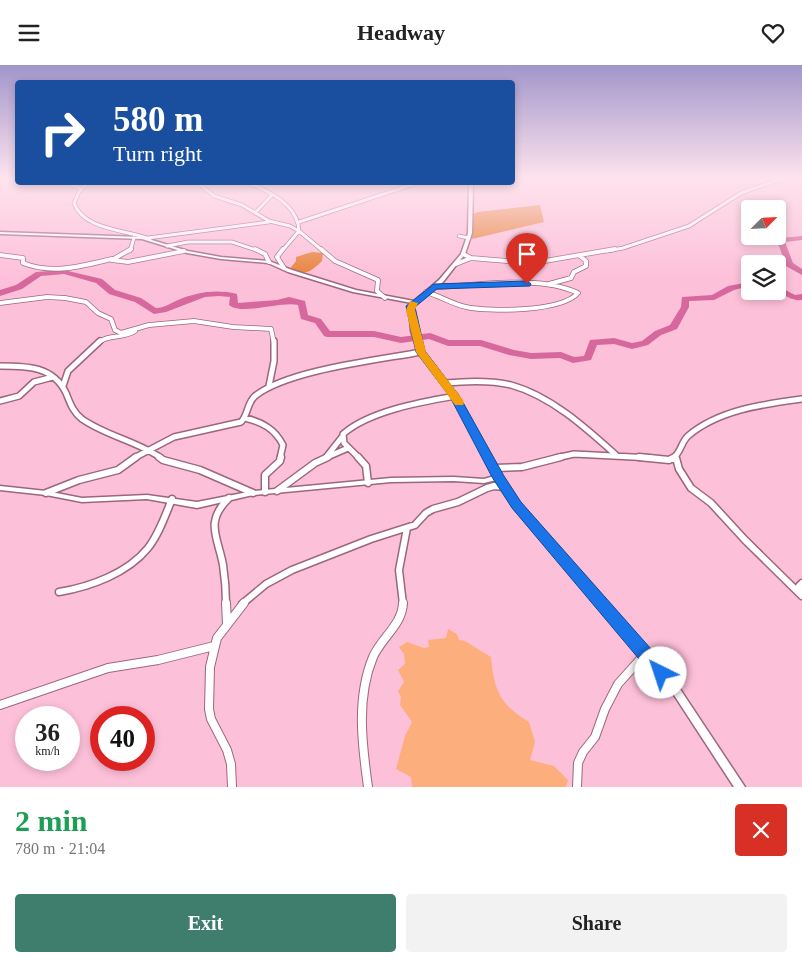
<!DOCTYPE html>
<meta charset="utf-8">
<style>
body{margin:0;font-family:"Times New Roman",serif;background:#f2f2f2;color:#222;height:100vh;display:flex;flex-direction:column;font-size:19px;white-space:nowrap}
*{box-sizing:border-box;margin:0}
p{font-size:16px;color:#767676}
.icon{flex:none;width:28px;height:28px;fill:none;stroke:currentColor;stroke-width:2;stroke-linecap:round;stroke-linejoin:round}
.map{position:relative;height:722px;overflow:hidden}
.drawer{display:flex;flex-direction:column;background:#fff;flex:1}
.drawer>*{flex:none}
.hud{position:absolute;left:15px;top:15px;width:500px;height:105px;border-radius:5px;box-shadow:0 2px 8px #0003;background:#1a4fa0;color:#fff;overflow:hidden}
.needle{width:32px;rotate:66deg}
.fabs{position:absolute;left:741px;top:135px;display:grid;gap:10px}
.fabs a{display:grid;place-items:center;width:45px;height:45px;border-radius:5px;background:#fff;box-shadow:0 2px 8px #0003;font-size:25px}
.speed{position:absolute;left:15px;top:641px;display:flex;gap:10px;font-size:25px;font-weight:700;text-align:center}
.speed>*{display:grid;place-content:center;width:65px;height:65px;border-radius:50%;background:#fff;box-shadow:0 2px 8px #0003;line-height:1}
.speed small{font-size:12px;font-weight:400}
.speed .limit{border:8px solid #d22;background:#fff;color:#111}
.pin{position:absolute;display:grid;place-items:center;width:42px;height:42px;color:#fff;margin:-51px -21px;border-radius:50% 50% 50% 0;rotate:-45deg;box-shadow:0 0 5px #0007}
.pin .icon{rotate:45deg}
.me{position:absolute;width:55px;margin:-28px;rotate:319deg;stroke-linejoin:round;filter:drop-shadow(0 0 4px #0008)}
.turn{display:flex;align-items:center;gap:18px;height:105px;padding:0 15px;font-size:22px}
.turn .icon{width:65px;height:65px;stroke-width:2.5}
.turn b{display:block;font-size:35px;line-height:42px}
.round{display:grid;place-items:center;flex:none;width:52px;height:52px;border-radius:5px;background:#f2f2f2}
.headline{display:flex;align-items:center;justify-content:space-between;height:85px;padding:0 15px}
h1{font-size:30px;font-weight:700;line-height:38px;color:#1e9e55}
.button{display:flex;gap:10px;margin-top:auto;padding:10px 15px}
.button a{flex:1;height:58px;border-radius:5px;background:#3f7e6c;color:#fff;font-size:20px;font-weight:700;line-height:58px;text-align:center}
.button a+a{background:#f2f2f2;color:#222}
header{display:flex;justify-content:space-between;align-items:center;height:65px;padding:0 15px;background:#fff;font-size:22px;font-weight:700}
.map>svg:first-child{display:block}
.green{fill:#fcae7d}
.forest{fill:#e7823a}
.lines{fill:none;stroke-linecap:round;stroke-linejoin:round}
.river{fill:#d7689d;fill-rule:evenodd}
.minor-far4-casing{stroke:#9c667d;stroke-width:4.5}
.minor-far3-casing{stroke:#9c667d;stroke-width:5.5}
.minor-far2-casing{stroke:#9c667d;stroke-width:8}
.minor-far1-casing{stroke:#9c667d;stroke-width:9}
.minor-casing{stroke:#9c667d;stroke-width:10}
.tertiary-casing{stroke:#9c667d;stroke-width:3}
.minor-far4{stroke:#fff;stroke-width:3}
.minor-far3{stroke:#fff;stroke-width:4}
.minor-far2{stroke:#fff;stroke-width:5}
.minor-far1{stroke:#fff;stroke-width:6}
.minor{stroke:#fff;stroke-width:8}
.tertiary{fill:#fff;fill-rule:evenodd}
.route{fill:#1a73e8;stroke:#114b97}
.slow{fill:#f59e0b}
</style>
<header><svg class="icon" aria-label="menu" viewBox="0 0 24 24"><path d="M4 6h16M4 12h16M4 18h16"/></svg>Headway<svg class="icon" aria-label="heart" viewBox="0 0 24 24"><path d="M12 20l-8-8c-3-5 5-10 8-4 3-6 11-1 8 4z"/></svg></header>
<div class="map">
<svg width="802" height="722" viewBox="0 0 802 722">
<rect width="100%" height="100%" fill="#fdc0d9"/>
<!-- green -->
<path class="green" d="M448 564 457 569 459 575 465 576 491 592C494 625 500 640 529 657L535 677 530 695 554 701 568 715 566 722H412L411 712 396 704 405 671 412 657 400 640 401 632 398 626 404 617 398 605 405 599 404 589 399 582 407 577 424 583 429 582 428 575 446 573Z"/>
<!-- forest -->
<path class="forest" d="M540 140 544 157 472 174 473 149 478 147Z
M312 187 323 188 322 196C308 209 308 209 289 205L296 196V192Z"/>
<g class="lines">
<!-- river -->
<path class="river" d="M0 112H5L0 115Z
M802 171V175L785 177 793 198 802 204V210L786 201 777 175 781 173Z
M64 205 102 214 115 225 141 233 156 243C164 243 171 238 178 235 198 227 216 224 237 229L238 238 277 235 289 232 305 236 308 250 321 254 330 266H374L401 272 430 268 449 275H481L514 285 531 288 561 287 574 292 584 291 590 275 614 273 632 278 642 276 655 266 670 260 681 242 682 232 712 230 728 221 750 217V221L734 225 714 235 689 236V242L677 264 661 270 648 280 632 284 614 279 597 280 591 295 573 298 560 293 531 294 509 290 480 281H448L429 274 401 278 374 272H327L324 271 315 258 301 254 298 240C280 236 242 251 229 240L230 232 219 231 205 232 166 247 154 249 135 237 109 229 96 218 64 209 41 211 22 224 0 231V225L16 220 36 207Z
M778 221 795 230 802 229V235C792 236 786 231 778 226Z"/>
<!-- minor-far4 casing -->
<g class="minor-far4-casing">
<path id="minor-far4" d="M88 118 79 127 74 138C83 165 127 165 150 174
M198 118 214 131 242 140 269 156 290 161 299 166 282 186
M248 118C270 126 298 140 299 166L323 186
M72 120 82 124
M255 148 272 130
M299 157 417 118
M459 171 469 173
M148 173 269 157
M167 181 188 177H232L259 186
M130 186 134 173
M607 186 623 183 689 161 741 128 787 112"/>
</g>
<!-- minor-far3 casing -->
<g class="minor-far3-casing">
<path id="minor-far3" d="M131 184 112 195 128 197 184 186
M255 184 265 189 269 197
M283 184 277 192 284 203
M321 184 335 196 378 215 377 226 385 233
M463 189 471 193 533 198 615 184
M0 190 23 193V198C53 210 82 201 112 194
M456 199 471 193
M549 219 571 213 574 207 586 201V196L580 191
M426 227C440 231 452 239 466 242 490 247 561 247 578 228 538 209 477 221 434 222
M0 238 47 232 65 233 86 237 98 248 111 254 115 265 121 268 149 260 194 256 233 262 271 264 274 278
M98 278C107 269 123 274 135 266"/>
</g>
<!-- minor-far2 casing -->
<g class="minor-far2-casing">
<path id="minor-far2" d="M0 301C27 301 53 301 66 328 70 338 73 347 82 354 106 371 137 376 161 393
M446 318C467 316 490 315 511 320 551 331 586 363 616 390
M63 321 68 306 100 276
M269 321 274 296V276
M0 336 19 331 34 317 53 312
M245 353C262 357 275 364 283 380L280 393
M327 391 342 372
M134 393 174 372 241 357C248 350 247 338 255 331 288 305 378 295 421 287
M325 393 348 383
M359 393 344 378 343 369C369 346 421 337 455 331
M556 393 574 389 652 393
M673 393C681 388 681 377 688 371 718 345 764 339 802 334"/>
</g>
<!-- minor-far1 casing -->
<g class="minor-far1-casing">
<path id="minor-far1" d="M159 392 163 395 200 405 253 428
M358 392 366 401 368 418
M639 392 669 395 675 392
M676 393 679 404 691 423 711 438 745 475 802 531
M494 403 522 402 561 392
M277 426 315 398 328 392
M265 427V410L280 396 281 392
M46 428 79 415 118 405 136 392
M802 518 799 521 802 530
M59 527C90 522 128 508 148 483 159 469 165 451 172 434
M226 539C226 526 225 513 223 500 218 472 204 457 229 433
M242 539 266 519 292 505 371 474 415 460 426 448 433 444 458 437 487 423 494 421 504 422
M403 539 399 505 407 463"/>
</g>
<!-- minor casing -->
<g class="minor-casing">
<path id="minor" d="M226 538 227 559
M0 640 108 603 158 595 214 581
M232 722 231 699 227 685 211 654 209 644 210 602 217 573 244 538
M368 722C362 679 356 633 373 592 382 572 402 560 403 538
M577 722 578 698 583 687 595 672 605 644 618 619 645 589"/>
</g>
<!-- tertiary casing -->
<g class="tertiary-casing">
<path id="tertiary" d="M469 118H473L472 168 465 189 443 217 413 241 417 266 424 287 458 331 501 411 519 438 680 624 745 722H734L674 630 513 442 496 415 484 418 454 416 391 417 253 430 197 443 147 434 82 437 46 430 0 425V421L46 426 82 433 147 430 197 437 253 426 391 413 454 412 484 414 494 411 452 331 418 287 411 266 409 241 412 238 353 227 288 207 268 198 221 194 187 188 142 174 0 169V167L142 172 188 186 221 192 269 196 292 205 356 225 414 236 439 215 461 189 468 168Z"/>
</g>
<!-- minor-far4 -->
<use href="#minor-far4" class="minor-far4"/>
<!-- minor-far3 -->
<use href="#minor-far3" class="minor-far3"/>
<!-- minor-far2 -->
<use href="#minor-far2" class="minor-far2"/>
<!-- minor-far1 -->
<use href="#minor-far1" class="minor-far1"/>
<!-- minor -->
<use href="#minor" class="minor"/>
<!-- tertiary -->
<use href="#tertiary" class="tertiary"/>
</g>
<!-- sky -->
<linearGradient id="sky" x2="0" y2="1"><stop stop-color="#a196ca"/><stop offset="0.53" stop-color="#fee3ee"/><stop offset="1" stop-color="#fee3ee" stop-opacity="0"/></linearGradient>
<rect width="802" height="213" fill="url(#sky)"/>
<!-- route -->
<path class="route" d="M527 216 531 219 530 221 437 224 415 242 425 286 460 332 504 411 521 437 667 602 670 608 667 613 661 615 655 613 512 443 492 412 450 332 416 287 406 241 434 219Z"/>
<!-- slow -->
<path class="slow" d="M410 236 418 238 415 245 426 287 463 335 464 338 463 340H455L416 287 406 245Z"/>
</svg>
<div class="fabs">
<a><svg class="needle" viewBox="-14 -14 28 28"><path d="M0-13l5 13h-10z" fill="#e53935"/><path d="M0 13l5-13h-10z" fill="#767676"/></svg></a>
<a><svg class="icon" aria-label="layers" viewBox="0 0 24 24"><path d="M12 4l9 5-9 5-9-5zM3 14l9 5 9-5"/></svg></a>
</div>
<div class="speed"><div>36<small>km/h</small></div><div class="limit">40</div></div>
<div class="pin" style="left:527px;top:219px;background:#d93025"><svg class="icon" aria-label="arrive" viewBox="0 0 24 24"><path d="M6 21V4h12l-3 4 3 4H6"/></svg></div>
<svg class="me" style="left:661px;top:608px" viewBox="-20 -20 40 40"><circle r="19" fill="#fff"/><path d="M0-13L10 11 0 6-10 11z" fill="#1a73e8"/></svg>
<div class="hud">
<div class="turn"><svg class="icon" aria-label="right" viewBox="0 0 24 24"><path d="M7 20v-9h11M14 6l5 5-5 5"/></svg><div><b>580 m</b>Turn right</div></div>
</div>
</div>
<section class="drawer">
<div class="headline"><div><h1>2 min</h1><p>780 m · 21:04</p></div><a class="round" style="background:#d93025;color:#fff"><svg class="icon" aria-label="close" viewBox="0 0 24 24"><path d="M6 6l12 12M18 6L6 18"/></svg></a></div>
<div class="button"><a>Exit</a><a>Share</a></div>
</section>
